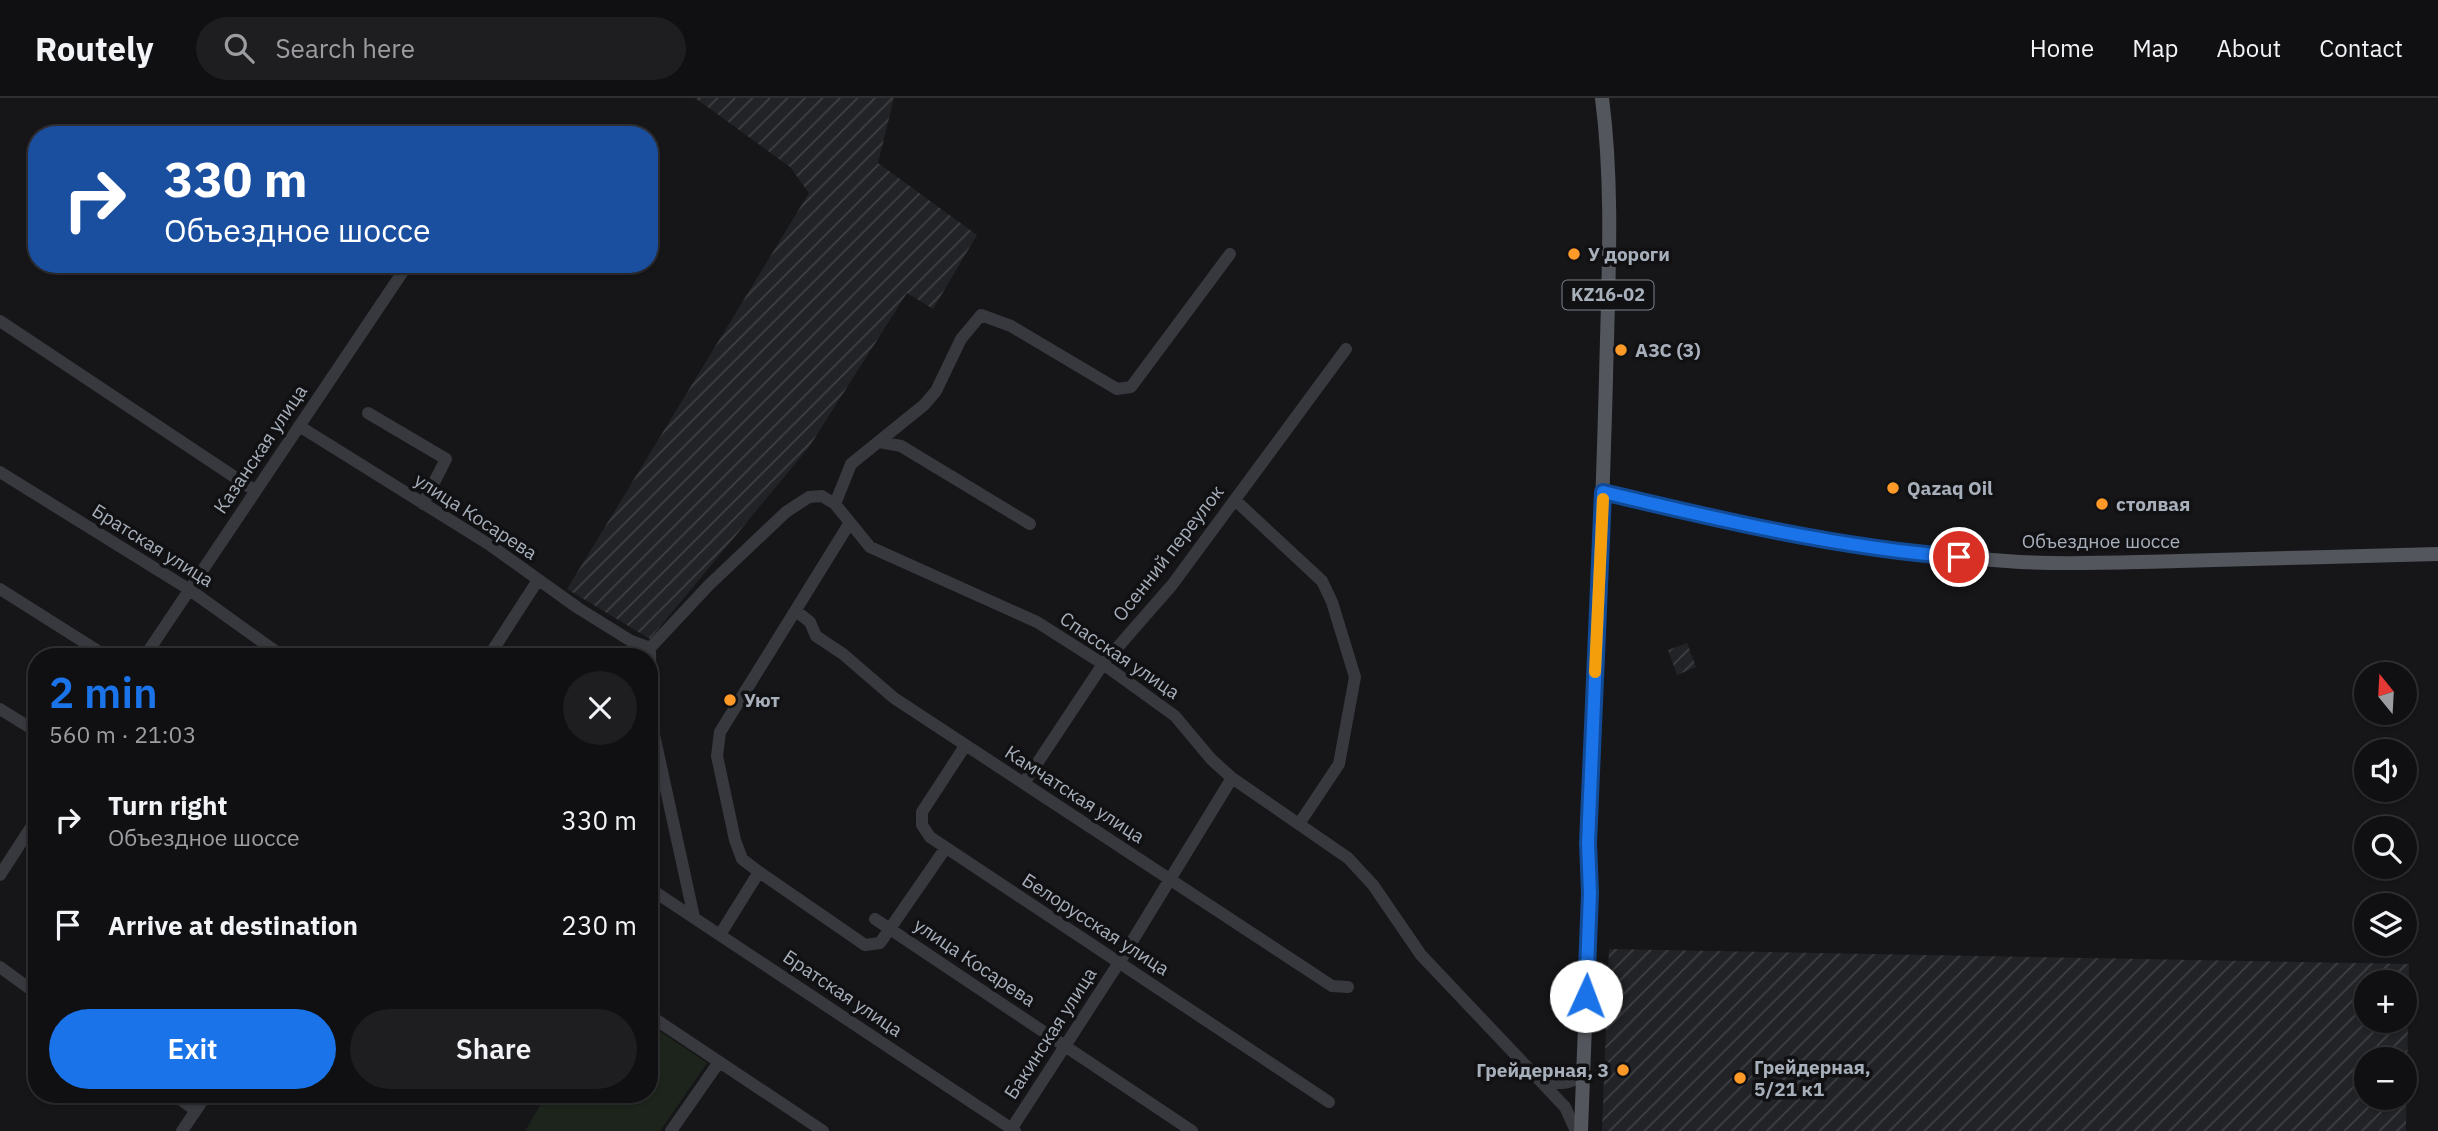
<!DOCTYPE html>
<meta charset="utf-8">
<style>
body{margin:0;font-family:"IBM Plex Sans",sans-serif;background:#1e1e21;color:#f1f3f6;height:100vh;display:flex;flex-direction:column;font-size:26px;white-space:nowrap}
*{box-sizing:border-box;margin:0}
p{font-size:23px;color:#9c9da0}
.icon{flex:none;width:38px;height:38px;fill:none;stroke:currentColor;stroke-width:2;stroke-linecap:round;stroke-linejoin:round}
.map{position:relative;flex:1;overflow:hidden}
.drawer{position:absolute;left:28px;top:550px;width:630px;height:455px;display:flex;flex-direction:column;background:#101013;border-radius:28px;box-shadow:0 2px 5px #0004,0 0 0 2px #303033}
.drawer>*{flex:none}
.banner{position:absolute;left:28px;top:28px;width:630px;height:147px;border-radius:28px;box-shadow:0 2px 5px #0004,0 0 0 2px #303033;background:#1a4fa0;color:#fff;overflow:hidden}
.needle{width:46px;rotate:342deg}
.buttons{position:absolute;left:2354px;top:564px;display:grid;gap:14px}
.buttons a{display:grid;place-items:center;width:63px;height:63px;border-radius:50%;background:#101013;box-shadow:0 2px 5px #0004,0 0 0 2px #303033;font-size:35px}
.pin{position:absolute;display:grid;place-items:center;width:60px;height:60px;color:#fff;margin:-30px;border:4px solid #fff;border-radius:50%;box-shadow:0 2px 7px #0007}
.me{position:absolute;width:77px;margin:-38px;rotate:2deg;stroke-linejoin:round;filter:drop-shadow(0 0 5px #0008)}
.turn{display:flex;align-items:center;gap:24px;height:147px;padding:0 21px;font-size:32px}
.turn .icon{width:91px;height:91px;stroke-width:2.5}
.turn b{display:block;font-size:49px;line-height:60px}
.round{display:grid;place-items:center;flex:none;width:74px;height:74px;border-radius:37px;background:#1e1e21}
.headline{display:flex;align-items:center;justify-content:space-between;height:119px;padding:0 21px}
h1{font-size:42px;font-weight:600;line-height:52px;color:#1a73e8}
.action{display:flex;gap:14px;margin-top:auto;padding:14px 21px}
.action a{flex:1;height:80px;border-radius:42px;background:#1a73e8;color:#fff;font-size:28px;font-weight:600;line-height:80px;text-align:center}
.action a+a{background:#1e1e21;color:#f1f3f6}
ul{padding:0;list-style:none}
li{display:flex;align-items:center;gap:21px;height:105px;padding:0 21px}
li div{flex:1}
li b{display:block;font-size:26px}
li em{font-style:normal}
header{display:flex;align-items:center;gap:42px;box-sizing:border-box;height:98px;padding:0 35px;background:#101013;border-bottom:2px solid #303033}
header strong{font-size:33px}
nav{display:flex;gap:38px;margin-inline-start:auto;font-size:24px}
.search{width:490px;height:63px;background:#1e1e21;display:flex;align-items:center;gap:18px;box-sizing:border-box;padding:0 24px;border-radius:38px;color:#9c9da0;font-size:26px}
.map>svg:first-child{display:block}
.industrial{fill:url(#industrial-furrows);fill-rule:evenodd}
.pitch{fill:#1c241c}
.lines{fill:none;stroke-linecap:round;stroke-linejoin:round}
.minor{stroke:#37393e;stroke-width:12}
.major{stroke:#53565d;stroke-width:14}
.route-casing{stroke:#114b97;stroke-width:18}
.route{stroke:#1a73e8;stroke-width:12}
.slow{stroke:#f59e0b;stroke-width:12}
.poi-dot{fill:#ff9a28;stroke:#111114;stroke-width:2.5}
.labels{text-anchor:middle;stroke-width:7;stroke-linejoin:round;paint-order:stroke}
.shield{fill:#111114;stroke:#7a8088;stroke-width:2}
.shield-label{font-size:18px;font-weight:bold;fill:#a7afba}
.poi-label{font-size:19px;font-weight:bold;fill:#a7afba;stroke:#111114;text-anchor:start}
.street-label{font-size:19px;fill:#a7afba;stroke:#111114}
</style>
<header>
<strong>Routely</strong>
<div class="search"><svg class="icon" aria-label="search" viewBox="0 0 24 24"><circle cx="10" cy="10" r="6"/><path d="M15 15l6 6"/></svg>Search here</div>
<nav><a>Home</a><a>Map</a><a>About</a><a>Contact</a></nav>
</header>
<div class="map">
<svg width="2438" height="1033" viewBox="0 0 2438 1033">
<defs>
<pattern id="industrial-furrows" width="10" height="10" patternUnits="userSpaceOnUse" patternTransform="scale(1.75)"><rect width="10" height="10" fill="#222326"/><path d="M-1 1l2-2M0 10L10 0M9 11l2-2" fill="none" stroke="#3f4043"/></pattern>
</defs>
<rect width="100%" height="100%" fill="#161619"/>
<!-- industrial -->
<path class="industrial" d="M695 0H894L878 65 977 137 933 211 907 195 809 349 650 541 567 491 809 95 790 69Z
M1687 545 1696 569 1677 577 1668 552Z
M1609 851 2409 866 2406 1033H1602ZM2366 884H2404V922H2366ZM2366 961H2404V999H2366Z"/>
<!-- pitch -->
<path class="pitch" d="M649 926 707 965 660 1033H525L547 996H649Z"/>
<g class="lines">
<!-- minor -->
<path class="minor" d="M0 223 254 392
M368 315 446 361 423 406
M299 328 490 447 578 510 631 543 650 550 709 487 786 414 809 399 822 398 835 406 870 449 1037 524 1103 566 1175 618 1211 661 1232 680 1348 760 1373 787 1421 857 1565 1009 1576 1033
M879 344 901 348 1030 426
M0 374 190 492 282 558
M1235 402 1322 483 1332 504 1355 579 1339 666 1299 726
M835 406 851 366 924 307 936 293 961 241 981 217 1011 228 1117 291 1131 289 1230 156
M0 491 106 558
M796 513 810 524 816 538 843 556 894 600 1332 888 1348 889
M650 550 651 623 694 819
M145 558 408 166
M489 558 538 482
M0 611 37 634
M965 648 922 714V727L930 739 1329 1004
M1024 685 1103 566 1172 487 1346 251
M759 774 865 847 880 845 945 751
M0 777 37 720
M649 790 1015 1033
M875 821 1192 1033
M721 835 759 774 742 761 735 742 717 658 720 634 849 426
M0 869 37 896
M649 917 823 1033
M1540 980C1556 987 1570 988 1583 975
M173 996 195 1012
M182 1033 207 996
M671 1033 719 964
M1010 1033 1120 863 1232 680"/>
<!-- major -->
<path class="major" d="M1603 394C1741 428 1879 455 2020 464 2072 467 2126 464 2179 463 2265 461 2352 458 2438 456
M1581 1033 1590 795 1589 745C1595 590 1602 435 1606 280 1608 186 1614 93 1602 0"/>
</g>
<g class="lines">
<!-- route casing -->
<g class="route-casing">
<path id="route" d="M1586 898 1590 795 1588 745 1603 394C1720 422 1839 450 1959 459"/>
</g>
<!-- route -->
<use href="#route" class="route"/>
<!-- slow -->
<path class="slow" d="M1595 574 1603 401"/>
</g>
<!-- markers -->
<g class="poi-dot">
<circle cx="1574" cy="156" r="7"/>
<circle cx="1621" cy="252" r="7"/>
<circle cx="1893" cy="390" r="7"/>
<circle cx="2102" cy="406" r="7"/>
<circle cx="730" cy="602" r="7"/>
<circle cx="1623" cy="972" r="7"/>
<circle cx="1740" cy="980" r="7"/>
</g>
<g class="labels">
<!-- shield labels -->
<rect class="shield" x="1562.5" y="182.5" width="91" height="29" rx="5"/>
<g class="shield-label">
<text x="1608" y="203">KZ16-02</text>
</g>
<!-- poi labels -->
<g class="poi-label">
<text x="1588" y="163">У дороги</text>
<text x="1635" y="259">АЗС (3)</text>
<text x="1907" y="397">Qazaq Oil</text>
<text x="2116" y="413">столвая</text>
<text x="744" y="609">Уют</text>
<text x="1754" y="976">Грейдерная,<tspan x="1754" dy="22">5/21 к1</tspan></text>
<text x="1609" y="979" text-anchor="end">Грейдерная, 3</text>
</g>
<!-- street labels -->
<g class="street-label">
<text transform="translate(260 351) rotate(-56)" y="7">Казанская улица</text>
<text transform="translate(476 418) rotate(33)" y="7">улица Косарева</text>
<text x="2101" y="450">Объездное шоссе</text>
<text transform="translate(153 447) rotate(32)" y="7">Братская улица</text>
<text transform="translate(1168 455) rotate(-52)" y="7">Осенний переулок</text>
<text transform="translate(1120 557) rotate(34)" y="7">Спасская улица</text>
<text transform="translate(1075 696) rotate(33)" y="7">Камчатская улица</text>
<text transform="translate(1096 826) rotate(33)" y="7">Белорусская улица</text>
<text transform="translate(975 864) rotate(34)" y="7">улица Косарева</text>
<text transform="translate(843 895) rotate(34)" y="7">Братская улица</text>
<text transform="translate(1050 935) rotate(-57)" y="7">Бакинская улица</text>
</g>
</g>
</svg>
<div class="buttons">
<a><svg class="needle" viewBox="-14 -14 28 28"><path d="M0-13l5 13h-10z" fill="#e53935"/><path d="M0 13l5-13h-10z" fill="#9c9da0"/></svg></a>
<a><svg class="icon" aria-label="sound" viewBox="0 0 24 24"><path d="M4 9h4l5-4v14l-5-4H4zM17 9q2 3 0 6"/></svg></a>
<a><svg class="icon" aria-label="search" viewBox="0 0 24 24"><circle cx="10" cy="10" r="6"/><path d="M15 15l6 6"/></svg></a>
<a><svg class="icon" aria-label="layers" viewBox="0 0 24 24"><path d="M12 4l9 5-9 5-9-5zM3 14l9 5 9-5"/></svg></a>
<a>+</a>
<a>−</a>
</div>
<div class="pin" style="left:1959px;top:459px;background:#d93025"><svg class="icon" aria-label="arrive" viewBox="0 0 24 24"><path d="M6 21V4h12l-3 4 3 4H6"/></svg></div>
<svg class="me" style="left:1586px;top:898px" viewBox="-20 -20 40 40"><circle r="19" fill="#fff"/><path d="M0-13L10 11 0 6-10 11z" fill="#1a73e8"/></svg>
<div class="banner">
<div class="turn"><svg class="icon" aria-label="right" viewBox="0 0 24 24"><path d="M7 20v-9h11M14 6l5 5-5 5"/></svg><div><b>330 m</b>Объездное шоссе</div></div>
</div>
<section class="drawer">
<div class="headline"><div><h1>2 min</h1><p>560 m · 21:03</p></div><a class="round"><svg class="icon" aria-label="close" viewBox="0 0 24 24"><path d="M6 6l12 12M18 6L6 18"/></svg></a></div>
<ul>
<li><svg class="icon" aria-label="right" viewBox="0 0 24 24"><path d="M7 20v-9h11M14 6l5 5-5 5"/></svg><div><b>Turn right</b><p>Объездное шоссе</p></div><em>330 m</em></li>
<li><svg class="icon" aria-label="arrive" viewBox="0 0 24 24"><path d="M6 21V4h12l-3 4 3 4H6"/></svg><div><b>Arrive at destination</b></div><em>230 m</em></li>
</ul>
<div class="action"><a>Exit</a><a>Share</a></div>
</section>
</div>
